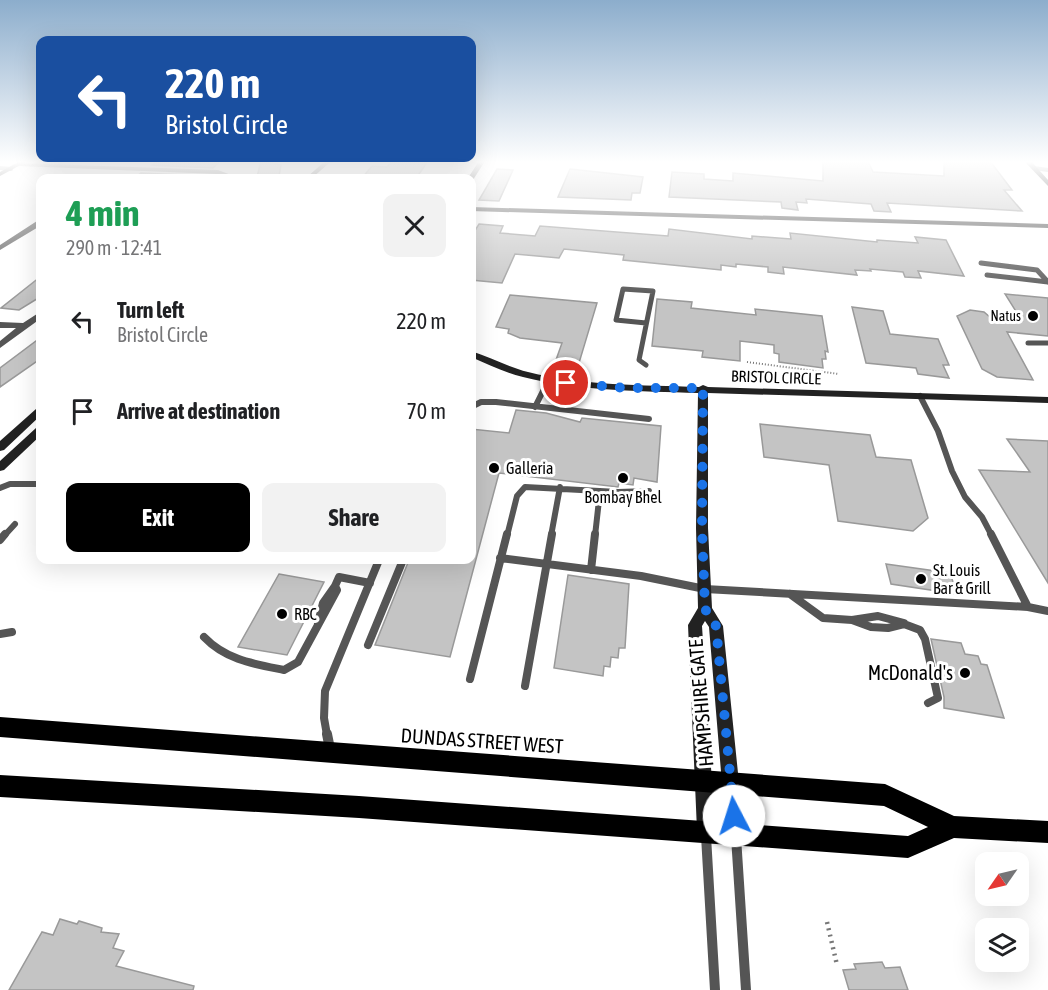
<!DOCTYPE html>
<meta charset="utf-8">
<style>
body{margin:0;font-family:"Asap Condensed",sans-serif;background:#f2f2f2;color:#202124;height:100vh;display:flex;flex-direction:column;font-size:22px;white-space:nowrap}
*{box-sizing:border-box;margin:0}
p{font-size:20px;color:#757577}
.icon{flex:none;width:33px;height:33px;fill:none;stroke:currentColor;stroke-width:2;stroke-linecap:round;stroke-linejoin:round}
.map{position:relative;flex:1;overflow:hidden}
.drawer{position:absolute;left:36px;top:174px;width:440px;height:390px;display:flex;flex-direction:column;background:#fff;border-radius:12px;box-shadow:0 6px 24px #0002}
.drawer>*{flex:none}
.guide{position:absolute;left:36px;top:36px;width:440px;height:126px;border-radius:12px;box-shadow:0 6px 24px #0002;background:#1a4fa0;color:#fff;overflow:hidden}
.needle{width:39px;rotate:236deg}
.fabs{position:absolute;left:975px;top:852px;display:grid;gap:12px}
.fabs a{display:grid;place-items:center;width:54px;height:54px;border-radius:12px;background:#fff;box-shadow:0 6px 24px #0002;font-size:30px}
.pin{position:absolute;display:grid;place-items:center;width:51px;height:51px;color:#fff;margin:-26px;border:3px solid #fff;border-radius:50%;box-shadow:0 2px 6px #0007}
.me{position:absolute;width:66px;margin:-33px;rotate:355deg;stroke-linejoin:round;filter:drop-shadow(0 0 4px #0008)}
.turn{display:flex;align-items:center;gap:21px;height:126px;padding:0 30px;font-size:27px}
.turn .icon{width:78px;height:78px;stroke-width:2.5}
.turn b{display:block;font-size:42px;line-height:51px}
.round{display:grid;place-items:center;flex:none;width:63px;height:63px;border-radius:12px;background:#f2f2f2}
.summary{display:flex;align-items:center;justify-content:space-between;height:102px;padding:0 30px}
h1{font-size:36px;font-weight:700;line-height:45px;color:#1e9e55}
.cta{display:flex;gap:12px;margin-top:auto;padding:12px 30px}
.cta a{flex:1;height:69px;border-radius:12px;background:#000;color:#fff;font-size:24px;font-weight:700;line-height:69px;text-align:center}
.cta a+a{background:#f2f2f2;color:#202124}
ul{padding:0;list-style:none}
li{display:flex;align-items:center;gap:18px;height:90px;padding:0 30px}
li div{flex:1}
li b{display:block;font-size:22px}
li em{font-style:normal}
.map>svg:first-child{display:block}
.building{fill:#c4c4c4;stroke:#999;stroke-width:1.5}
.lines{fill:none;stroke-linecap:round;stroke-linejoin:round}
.path-far1{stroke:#777;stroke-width:2;stroke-dasharray:1 2;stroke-linecap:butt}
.path{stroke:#777;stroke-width:4.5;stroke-dasharray:2 4.5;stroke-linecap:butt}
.lane-far4{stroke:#555;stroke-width:4}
.lane-far3{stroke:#555;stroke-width:5}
.lane-far2{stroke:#555;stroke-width:6}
.lane-far1{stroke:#555;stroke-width:8}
.lane{stroke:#555;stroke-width:10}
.street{fill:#555;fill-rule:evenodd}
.secondary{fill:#222;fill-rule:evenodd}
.primary{fill:#000;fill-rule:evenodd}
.route{stroke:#1a73e8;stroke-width:10;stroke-dasharray:0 18}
.poi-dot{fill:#000;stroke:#fff;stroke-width:2}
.labels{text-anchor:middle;stroke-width:6;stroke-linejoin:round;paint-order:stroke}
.far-poi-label{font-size:14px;fill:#000;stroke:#fff;text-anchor:end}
.street-label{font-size:16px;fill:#000;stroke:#fff}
.poi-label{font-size:16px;fill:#000;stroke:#fff;text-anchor:start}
.near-poi-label{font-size:20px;fill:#000;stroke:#fff;text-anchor:end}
.near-street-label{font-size:20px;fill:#000;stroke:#fff}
</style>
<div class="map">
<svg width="1048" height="990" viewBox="0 0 1048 990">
<rect width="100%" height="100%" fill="#fff"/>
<!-- building -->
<path class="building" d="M157 161H220L213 168 152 165Z
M261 161 281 165 279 176 257 177Z
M392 161H428L417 177 386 175 383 178H362L372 166 387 167Z
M823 161H868L873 172 944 176V161H990L1012 190H1004L1022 211 887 203 891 212 874 211 871 204 806 199 807 203 796 202 798 210 782 208 781 202 669 197 672 172 704 174V179L733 181V173L823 181Z
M497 169 513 170 499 201 479 200Z
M570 169 643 177 640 193H632L631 200 558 197Z
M141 173 202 176 199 178H134Z
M479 224 503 226 500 233 535 236 540 226 668 236 669 229 752 239V236L791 239 790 233 877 242V240L918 243 915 237 946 240 964 276 918 271 921 278 905 277 903 272 870 269 871 271 855 270 857 275 783 267 784 274 768 272V267L736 264V267L721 265V270L623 260 624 255 564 249 559 258 515 254 502 283 471 280V237Z
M40 277V297L19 310 1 308Z
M1005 294 1048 298V336L1007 332 1033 380 997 377 982 369 957 316 970 310 984 312 991 318 1022 321Z
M510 295 597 303 579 363 556 360 562 343 520 338 508 333 509 329 496 327Z
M657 299 692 302 691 308 756 315 755 309 822 316 828 352 825 351 826 359H822L823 368 779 362V354L774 353V345L740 341V361L702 357 703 351 652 346Z
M852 307 883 311 890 334 938 339 949 365H943L949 378 918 374 916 368 866 363Z
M40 338V359L0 387V368Z
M516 410 546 413 580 422 582 418 661 426 657 482 634 478 633 485 619 483 618 487 499 473 450 657 375 645 409 560H471V429L509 433Z
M760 424 870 435 876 457 911 460 928 518 913 531 838 521 829 465 764 457Z
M1007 439 1048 441V583L979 470 1030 472Z
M886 564 950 573 957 594 891 584Z
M279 574 324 582 287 655 238 647Z
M568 575 629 584 625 648H619L618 658 611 657 610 667 604 666 603 676 554 668Z
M931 639 961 643 965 654 978 656 981 664 987 665 1004 718 944 708V697Z
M60 919 77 924 79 921 102 928 101 932 119 934 113 948 124 951 116 966 194 986 193 990H9L42 932 53 935Z
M882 962 885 968 900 967 908 990H849L843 970 856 969 854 964Z"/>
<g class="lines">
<!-- path-far1 -->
<path class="path-far1" d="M747 362 839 374"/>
<!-- path -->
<path class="path" d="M827 922 837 965"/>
<!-- lane-far4 -->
<path class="lane-far4" d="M0 168 11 169
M1034 168 1048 170"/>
<!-- lane-far3 -->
<path class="lane-far3" d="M981 263 1037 270 1048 282
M987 275 1048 282
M646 323 616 320 623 289 653 291 639 360 646 365
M1028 343H1048"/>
<!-- lane-far2 -->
<path class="lane-far2" d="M920 396 938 431 952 471 965 497 982 517 992 536
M471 407 481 402H496L649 419
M535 407 549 379
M0 488 10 484H40
M4 536 15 524
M507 536 517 496 525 487 618 492 649 491
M551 536 560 487
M595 536 600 491"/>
<!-- lane-far1 -->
<path class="lane-far1" d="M0 540 5 534
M500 558 641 576 705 589 1028 607 991 534
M591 570 595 534
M790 594 823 618 852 620 871 627 888 628 904 624 920 630 925 639 938 698 928 703
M1028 607 1048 611
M852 620 878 616 904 623
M318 623 323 603 335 586
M0 634 12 632
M204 637C226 660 254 664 284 670L298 662 337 590 335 586 339 577 370 583
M368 645 403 560
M470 679 507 534
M525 686 552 534
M327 735 324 718 325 691 379 560"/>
<!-- lane -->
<path class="lane" d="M327 734 330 749
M706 836 715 990
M736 837 746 990"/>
<!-- street -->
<path class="street" d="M18 163 218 170 231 175 229 178H223L224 176 218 174 20 166Z
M471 207 1048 224V228L471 211Z
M37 221H40V226L0 250V245Z
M40 312V319L0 348V341L16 328H0V322L23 323Z"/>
<!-- secondary -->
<path class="secondary" d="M20 161H28L0 176V172Z
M336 161 328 164 312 178H306L324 162Z
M479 161H485L473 180 471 181V178H468Z
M1024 161H1031L1048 180V186Z
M471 351C490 357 508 367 528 372 583 386 642 385 699 387L703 385 708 387 1048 397V403L708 393V528L712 608 723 626 744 832 741 838 735 841 729 838 726 832 709 627 705 621 702 626 715 830 712 836 706 839 700 836 697 830 688 625 698 608 696 528 698 393C639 391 580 391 523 377 505 373 488 364 471 357Z
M40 408V416L4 450 0 451V441L36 409Z
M40 427V436L4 470 0 471V461L36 428Z"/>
<!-- primary -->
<path class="primary" d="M0 717 885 784 954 816 1048 821V843L954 838 908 858 359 818 0 797V775L359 796 908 836 928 827 884 806 0 737Z"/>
</g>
<!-- sky -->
<linearGradient id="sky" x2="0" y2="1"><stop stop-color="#8cadcc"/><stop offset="0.54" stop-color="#fff"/><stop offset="1" stop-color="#fff" stop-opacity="0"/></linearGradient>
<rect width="1048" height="300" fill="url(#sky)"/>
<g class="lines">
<!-- route -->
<path class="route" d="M566 383 627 388H703L702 528 705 609 716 626 734 816"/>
</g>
<!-- markers -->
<g class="poi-dot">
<circle cx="1033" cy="316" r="6"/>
<circle cx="494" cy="468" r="6"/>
<circle cx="623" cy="478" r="6"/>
<circle cx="921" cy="579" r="6"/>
<circle cx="282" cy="614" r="6"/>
<circle cx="965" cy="673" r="6"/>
</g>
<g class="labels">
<!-- far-poi labels -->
<g class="far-poi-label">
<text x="1021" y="321">Natus</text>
</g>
<!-- street labels -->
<g class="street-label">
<text transform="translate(776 377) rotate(2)" y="6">BRISTOL CIRCLE</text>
</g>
<!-- poi labels -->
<g class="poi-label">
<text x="506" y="474">Galleria</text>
<text x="623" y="503" text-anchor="middle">Bombay Bhel</text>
<text x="933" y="576">St. Louis<tspan x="933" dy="18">Bar &amp; Grill</tspan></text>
<text x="294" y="620">RBC</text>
</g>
<!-- near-poi labels -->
<g class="near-poi-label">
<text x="953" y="680">McDonald's</text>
</g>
<!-- near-street labels -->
<g class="near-street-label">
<text transform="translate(701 703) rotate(-95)" y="7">HAMPSHIRE GATE</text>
<text transform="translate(482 741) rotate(4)" y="7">DUNDAS STREET WEST</text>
</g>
</g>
</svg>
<div class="fabs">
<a><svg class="needle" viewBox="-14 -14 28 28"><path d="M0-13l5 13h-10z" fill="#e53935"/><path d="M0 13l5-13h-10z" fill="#757577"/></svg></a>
<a><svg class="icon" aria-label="layers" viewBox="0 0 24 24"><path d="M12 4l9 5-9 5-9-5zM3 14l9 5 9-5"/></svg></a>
</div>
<div class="pin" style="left:566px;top:383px;background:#d93025"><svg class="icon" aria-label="arrive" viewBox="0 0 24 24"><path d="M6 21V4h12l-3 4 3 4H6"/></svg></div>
<svg class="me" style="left:734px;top:816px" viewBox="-20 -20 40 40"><circle r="19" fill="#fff"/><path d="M0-13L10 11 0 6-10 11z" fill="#1a73e8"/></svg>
<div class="guide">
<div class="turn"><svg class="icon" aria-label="left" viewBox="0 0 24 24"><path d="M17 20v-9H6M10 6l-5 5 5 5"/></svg><div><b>220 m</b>Bristol Circle</div></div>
</div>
<section class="drawer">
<div class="summary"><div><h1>4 min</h1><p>290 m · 12:41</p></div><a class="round"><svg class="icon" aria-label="close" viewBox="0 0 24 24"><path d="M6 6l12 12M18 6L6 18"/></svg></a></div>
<ul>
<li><svg class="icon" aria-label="left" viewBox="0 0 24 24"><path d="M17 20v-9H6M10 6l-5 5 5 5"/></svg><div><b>Turn left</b><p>Bristol Circle</p></div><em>220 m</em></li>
<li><svg class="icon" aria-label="arrive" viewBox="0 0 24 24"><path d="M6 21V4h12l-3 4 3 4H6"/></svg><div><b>Arrive at destination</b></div><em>70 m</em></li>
</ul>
<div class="cta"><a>Exit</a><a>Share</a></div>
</section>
</div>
